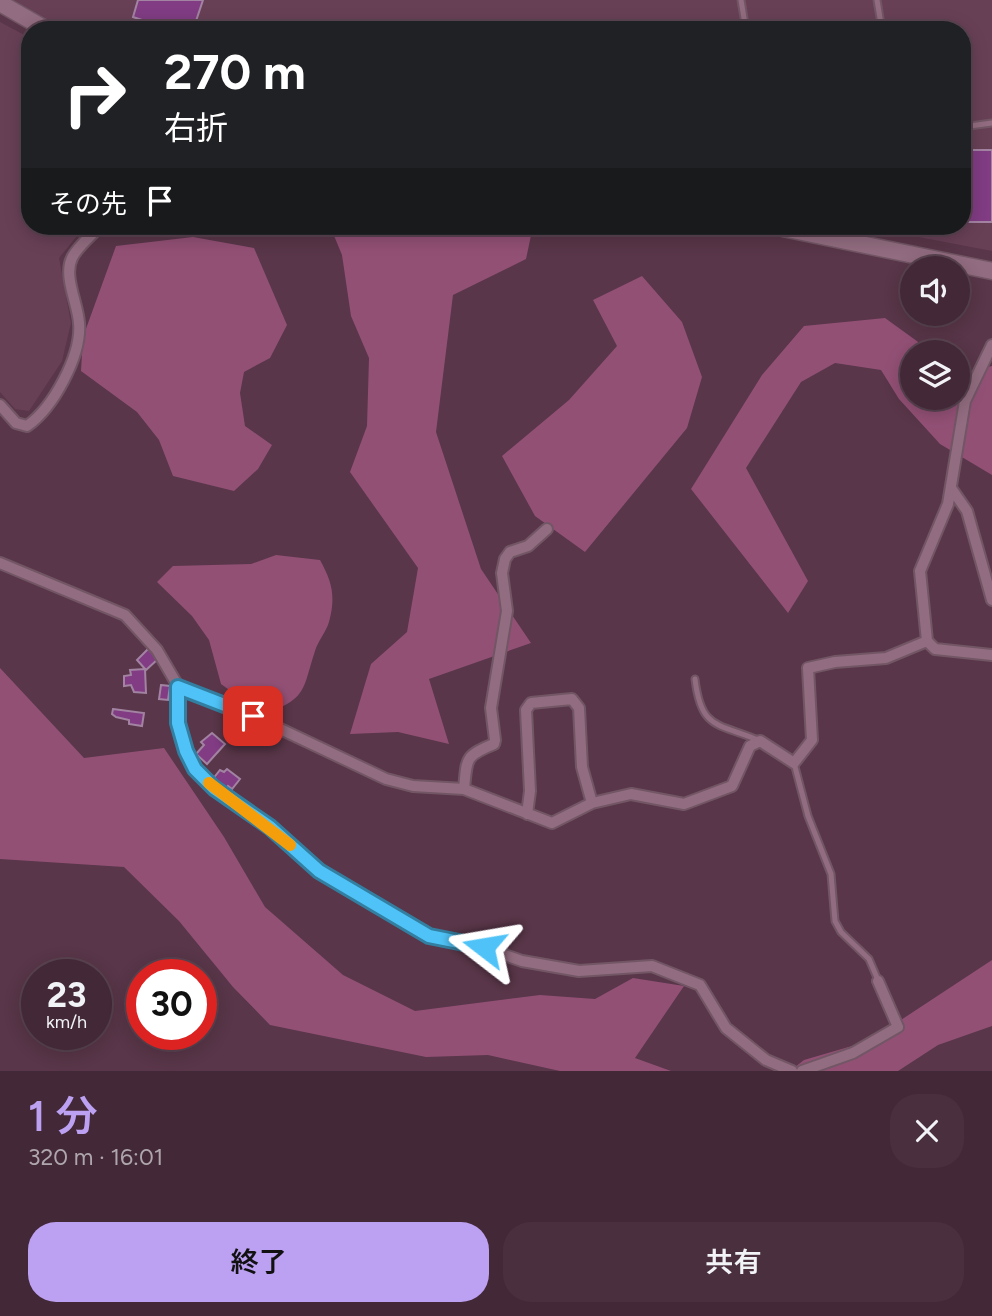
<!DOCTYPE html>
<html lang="ja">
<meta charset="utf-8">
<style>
body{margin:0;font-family:Figtree,"Noto Sans JP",sans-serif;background:#4a303f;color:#f1f3f6;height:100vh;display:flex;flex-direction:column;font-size:26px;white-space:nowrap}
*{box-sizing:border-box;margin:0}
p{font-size:23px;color:#afa6ad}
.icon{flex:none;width:38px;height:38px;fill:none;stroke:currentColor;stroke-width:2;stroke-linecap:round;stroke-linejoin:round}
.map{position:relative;height:1071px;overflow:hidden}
.panel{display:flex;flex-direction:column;background:#432837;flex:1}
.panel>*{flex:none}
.top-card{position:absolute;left:21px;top:21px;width:950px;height:214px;border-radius:28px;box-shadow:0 4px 18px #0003,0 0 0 2px #5b4452;background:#202124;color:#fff;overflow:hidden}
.fabs{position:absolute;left:900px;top:256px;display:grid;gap:14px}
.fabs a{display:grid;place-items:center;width:70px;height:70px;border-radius:50%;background:#432837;box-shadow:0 4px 18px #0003,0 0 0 2px #5b4452;font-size:35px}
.speed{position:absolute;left:21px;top:959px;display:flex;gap:14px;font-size:35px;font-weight:700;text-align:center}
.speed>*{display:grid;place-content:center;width:91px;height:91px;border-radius:50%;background:#432837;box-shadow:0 4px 18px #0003,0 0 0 2px #5b4452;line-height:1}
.speed small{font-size:18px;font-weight:400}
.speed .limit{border:10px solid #d22;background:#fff;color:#111}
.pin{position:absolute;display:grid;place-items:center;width:60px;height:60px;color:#fff;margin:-30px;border-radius:14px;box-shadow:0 4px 10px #0006}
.me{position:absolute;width:77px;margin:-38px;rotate:284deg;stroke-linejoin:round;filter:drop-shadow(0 0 5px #0008)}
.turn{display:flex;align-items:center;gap:24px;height:147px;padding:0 28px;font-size:32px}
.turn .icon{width:91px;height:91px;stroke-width:2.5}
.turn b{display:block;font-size:49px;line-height:60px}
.then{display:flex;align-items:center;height:66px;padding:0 28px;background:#0003;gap:14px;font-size:26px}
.round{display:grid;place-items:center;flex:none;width:74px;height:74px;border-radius:28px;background:#4a303f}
.headline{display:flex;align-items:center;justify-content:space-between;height:119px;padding:0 28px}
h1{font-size:42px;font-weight:600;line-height:52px;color:#bca0f2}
.action{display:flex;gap:14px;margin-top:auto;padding:14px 28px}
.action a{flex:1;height:80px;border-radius:28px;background:#bca0f2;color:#111;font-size:28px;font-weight:600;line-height:80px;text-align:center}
.action a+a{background:#4a303f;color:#f1f3f6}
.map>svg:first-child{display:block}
.built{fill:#684056}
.green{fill:#925075}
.building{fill:#813c83;stroke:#a283a2;stroke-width:2}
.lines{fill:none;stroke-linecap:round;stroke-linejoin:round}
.lane-casing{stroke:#725665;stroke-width:9}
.street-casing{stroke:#725665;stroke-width:14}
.secondary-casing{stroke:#725665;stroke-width:19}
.lane{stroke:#926c80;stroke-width:5}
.street{stroke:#926c80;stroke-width:10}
.secondary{stroke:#926c80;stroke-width:16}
.route-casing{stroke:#337fa1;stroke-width:18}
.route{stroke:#4fc3f7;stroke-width:12}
.slow{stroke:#f59e0b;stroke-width:12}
</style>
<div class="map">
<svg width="992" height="1071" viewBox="0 0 992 1071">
<rect width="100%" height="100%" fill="#593649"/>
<!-- built -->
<path class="built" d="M14 0H992V251L861 226H962V30H65Z
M0 22 30 38V226H85L59 258 71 323 62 361 29 411 15 409 0 392Z"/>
<!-- green -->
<path class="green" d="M330 226H533L526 259 453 295 436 432 481 569 531 643 429 679 449 744 398 732 350 734 371 664 407 632 418 568 350 472 367 426 369 358 351 316 342 255Z
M193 237 254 248 287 325 270 358 244 372 240 393 245 426 272 445 258 469 234 491 173 476 159 440 137 412 81 371 83 337 116 246Z
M642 276 682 322 702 377 687 428 585 552 535 516 502 456 569 400 617 346 593 300Z
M885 318 932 352H912V397H957V370L961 373 992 366V475L940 444 899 399 881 370 835 363 801 382 746 468 808 581 788 613 691 489 762 375 804 326Z
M276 555 320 560C332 582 336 596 329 622 326 632 318 641 315 651 302 691 308 697 264 715L221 684 209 640 192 616 157 582 173 566 251 564Z
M0 668 84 758 164 748 224 837 265 907 343 975 415 1011 540 995 595 999 633 978 684 986 635 1058 671 1071H560L488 1055 426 1057 270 1025 233 987 179 921 124 867 0 859Z
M992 960V1026L938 1045 898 1071H790L804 1060 869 1041Z"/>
<!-- building -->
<path class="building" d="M138 0H203L193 30H172L133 17Z
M962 150H992V222H962Z
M148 649 158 659 146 670 137 660Z
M145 669 146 693 134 692 131 685 124 686V676L131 675 130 670Z
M161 685 170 686 168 700 159 699Z
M113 709 144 713 142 726 129 724V720L116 717 112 714Z
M212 733 225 744 207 764 196 754 204 745 201 742Z
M227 769 240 779 232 789 228 786 225 790 212 780 220 770 224 772Z"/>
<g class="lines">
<!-- lane casing -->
<g class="lane-casing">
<path id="lane" d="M741 0 746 30
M877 0 882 30
M962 127 992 123
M695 679C701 730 718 723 758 740
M794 763 808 816 831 874 835 921 841 932 869 959 878 980"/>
</g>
<!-- street casing -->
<g class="street-casing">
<path id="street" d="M0 405 16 423 27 426C53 408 82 355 79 323 78 304 63 276 72 258 77 247 92 235 100 226
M951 488 967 511 992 600
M0 563 125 615 157 650 178 686 234 707 386 779 413 786 464 789 552 823 592 803 631 794 684 804 732 786 750 746 760 741 794 763 812 740 808 668 835 662 886 658 927 641 920 571 948 504 965 401 992 345
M927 641 935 649 992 655
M178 686V723L185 751 196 769 213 788 270 827 319 871 429 936 465 941 522 961 579 971 652 966 700 985 726 1028 766 1060 792 1071
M464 789C467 759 464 756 494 744L495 740 491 708 507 611 502 573 505 559 510 552 528 546 547 529
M527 814 530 791 526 710 531 703 572 699 579 708 582 767 592 803
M802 1071 853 1053 898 1027 878 981"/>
</g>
<!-- secondary casing -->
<g class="secondary-casing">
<path id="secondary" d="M0 3 47 30
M773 226 992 271"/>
</g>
<!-- lane -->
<use href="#lane" class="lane"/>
<!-- street -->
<use href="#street" class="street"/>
<!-- secondary -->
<use href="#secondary" class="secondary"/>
</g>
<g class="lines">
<!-- route casing -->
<g class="route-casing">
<path id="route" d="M253 716 178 687V723L186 751 195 769 214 788 270 827 319 871 429 936 484 947"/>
</g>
<!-- route -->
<use href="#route" class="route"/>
<!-- slow -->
<path class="slow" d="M209 783 290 845"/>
</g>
</svg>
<div class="fabs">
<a><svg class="icon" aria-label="sound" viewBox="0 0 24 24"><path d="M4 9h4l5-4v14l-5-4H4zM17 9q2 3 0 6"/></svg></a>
<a><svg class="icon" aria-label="layers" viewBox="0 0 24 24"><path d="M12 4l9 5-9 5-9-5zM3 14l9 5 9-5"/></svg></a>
</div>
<div class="speed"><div>23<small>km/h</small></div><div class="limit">30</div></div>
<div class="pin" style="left:253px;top:716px;background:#d93025"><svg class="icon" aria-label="arrive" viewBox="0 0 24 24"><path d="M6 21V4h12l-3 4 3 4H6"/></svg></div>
<svg class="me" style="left:484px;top:947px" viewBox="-20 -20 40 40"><path d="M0-17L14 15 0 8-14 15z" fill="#4fc3f7" stroke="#fff" stroke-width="4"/></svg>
<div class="top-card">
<div class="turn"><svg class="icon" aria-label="right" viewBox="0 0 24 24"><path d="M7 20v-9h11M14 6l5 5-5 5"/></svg><div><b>270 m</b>右折</div></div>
<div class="then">その先<svg class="icon" aria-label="arrive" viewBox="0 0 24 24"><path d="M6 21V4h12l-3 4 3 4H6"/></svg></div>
</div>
</div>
<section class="panel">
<div class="headline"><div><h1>1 分</h1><p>320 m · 16:01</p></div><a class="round"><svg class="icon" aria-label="close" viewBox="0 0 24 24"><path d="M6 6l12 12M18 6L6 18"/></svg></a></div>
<div class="action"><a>終了</a><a>共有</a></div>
</section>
